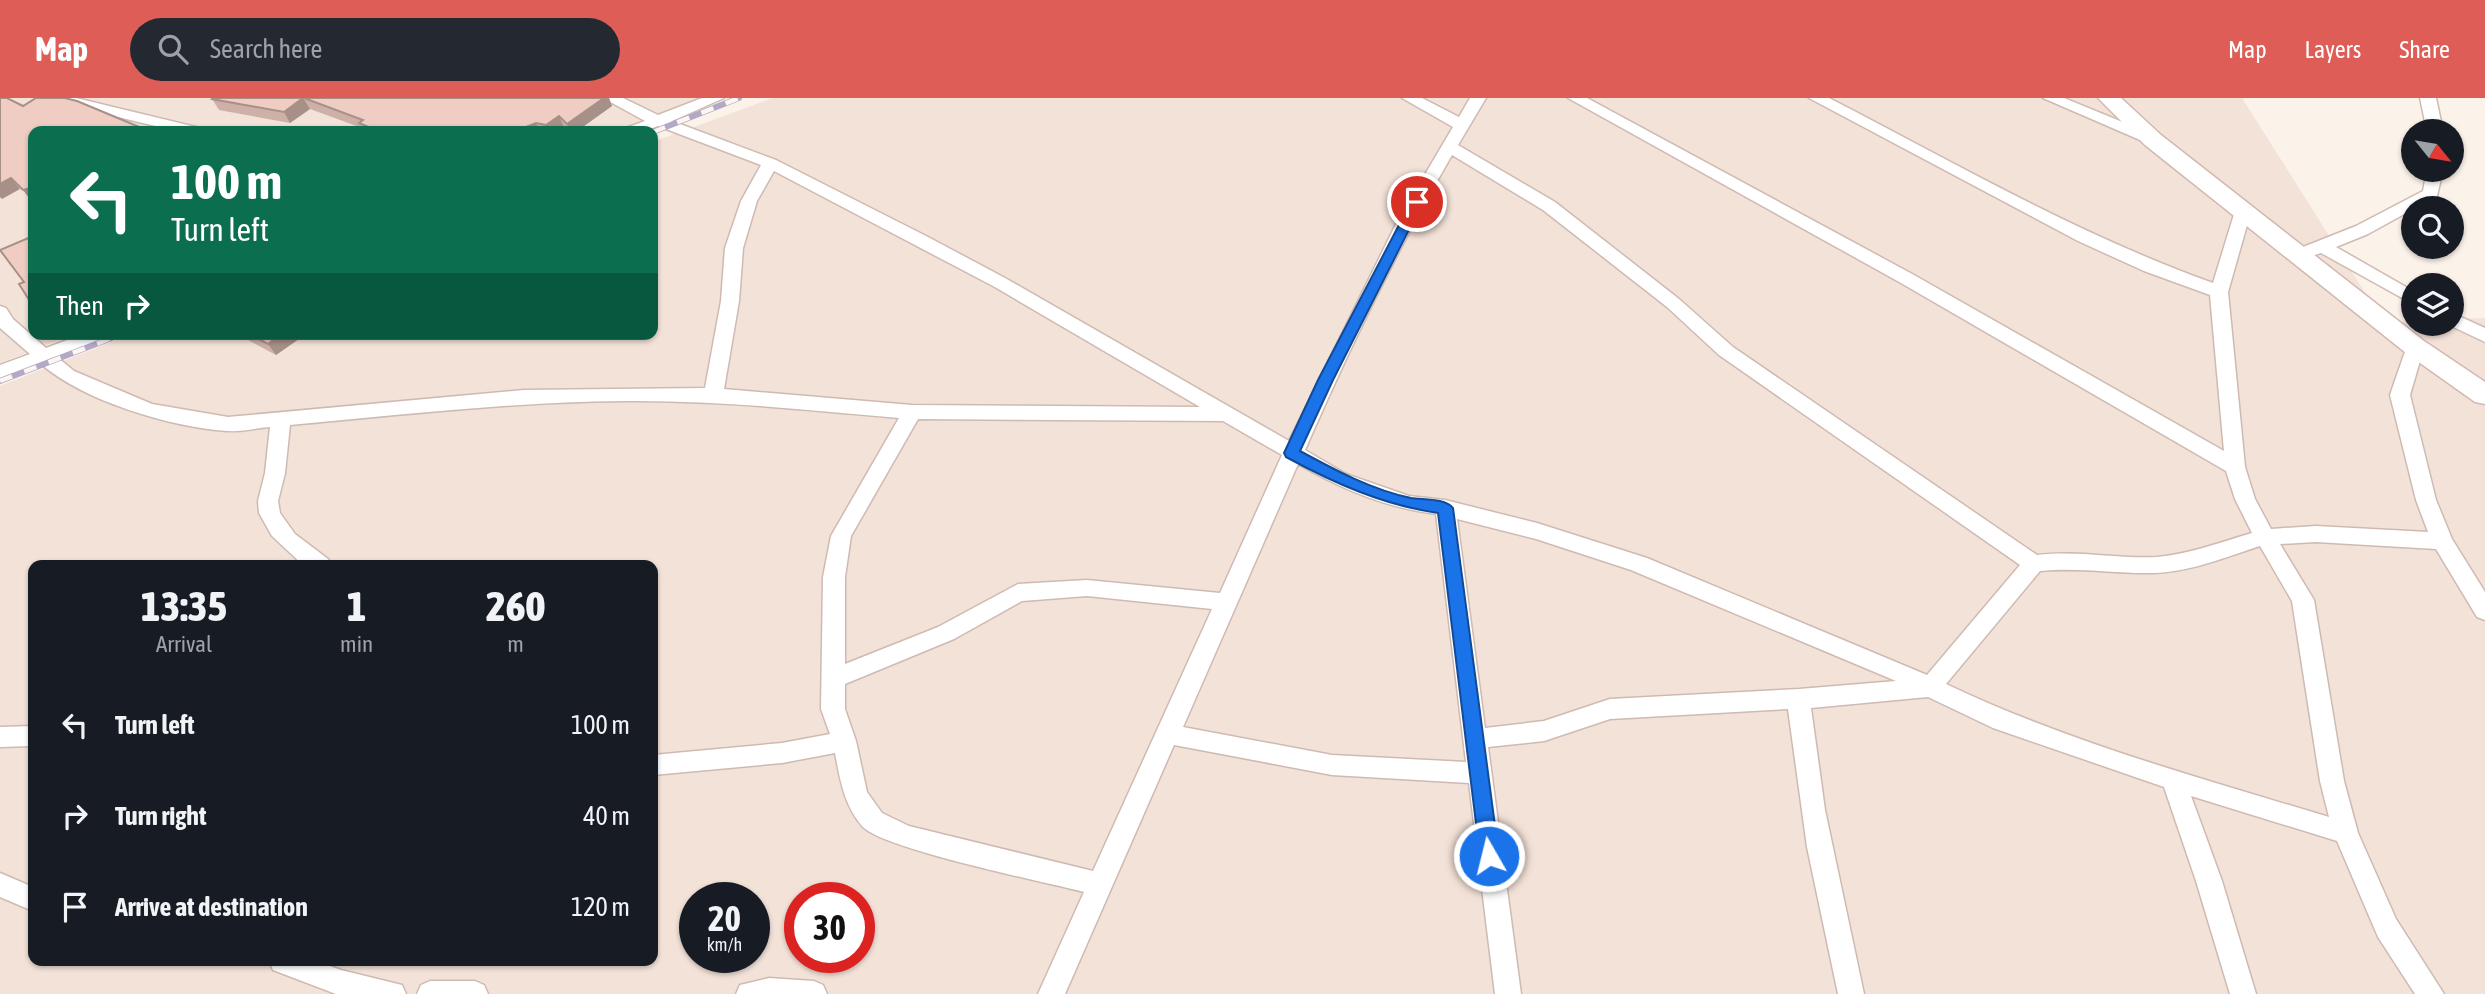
<!DOCTYPE html>
<style>
body{margin:0;font-family:"Asap Condensed",sans-serif;background:#242831;color:#f1f3f6;height:100vh;display:flex;flex-direction:column;font-size:26px;white-space:nowrap}
*{box-sizing:border-box;margin:0}
p{font-size:23px;color:#9ea1a6}
.icon{flex:none;width:38px;height:38px;fill:none;stroke:currentColor;stroke-width:2;stroke-linecap:round;stroke-linejoin:round}
.map{position:relative;flex:1;overflow:hidden}
.panel{position:absolute;left:28px;top:462px;width:630px;height:406px;display:flex;flex-direction:column;background:#171b24;border-radius:14px;box-shadow:0 2px 5px #0004}
.panel>*{flex:none}
.banner{position:absolute;left:28px;top:28px;width:630px;height:214px;border-radius:14px;box-shadow:0 2px 5px #0004;background:#0b6e4f;color:#fff;overflow:hidden}
.needle{width:46px;rotate:120deg}
.controls{position:absolute;left:2401px;top:21px;display:grid;gap:14px}
.controls a{display:grid;place-items:center;width:63px;height:63px;border-radius:50%;background:#171b24;box-shadow:0 2px 5px #0004;font-size:35px}
.speed{position:absolute;left:679px;top:784px;display:flex;gap:14px;font-size:35px;font-weight:700;text-align:center}
.speed>*{display:grid;place-content:center;width:91px;height:91px;border-radius:50%;background:#171b24;box-shadow:0 2px 5px #0004;line-height:1}
.speed small{font-size:18px;font-weight:400}
.speed .limit{border:10px solid #d22;background:#fff;color:#111}
.pin{position:absolute;display:grid;place-items:center;width:60px;height:60px;color:#fff;margin:-30px;border:4px solid #fff;border-radius:50%;box-shadow:0 2px 7px #0007}
.me{position:absolute;width:77px;margin:-38px;rotate:352deg;stroke-linejoin:round;filter:drop-shadow(0 0 5px #0008)}
.turn{display:flex;align-items:center;gap:24px;height:147px;padding:0 28px;font-size:32px}
.turn .icon{width:91px;height:91px;stroke-width:2.5}
.turn b{display:block;font-size:49px;line-height:60px}
.then{display:flex;align-items:center;height:66px;padding:0 28px;background:#0003;gap:14px;font-size:26px}
.eta{display:flex;justify-content:space-evenly;align-items:center;height:119px;text-align:center}
.eta b{font-size:42px;font-weight:800;line-height:49px}
ul{padding:0;list-style:none}
li{display:flex;align-items:center;gap:21px;height:91px;padding:0 28px}
li div{flex:1}
li b{display:block;font-size:26px}
li em{font-style:normal}
header{display:flex;align-items:center;gap:42px;box-sizing:border-box;height:98px;padding:0 35px;background:#de5e57;color:#fff}
header strong{font-size:33px}
nav{display:flex;gap:38px;margin-inline-start:auto;font-size:24px}
.search{width:490px;height:63px;background:#242831;display:flex;align-items:center;gap:18px;box-sizing:border-box;padding:0 24px;border-radius:38px;color:#9ea1a6;font-size:26px}
.map>svg:first-child{display:block}
.residential{fill:#f3e2d8;fill-rule:evenodd}
.lines{fill:none;stroke-linecap:round;stroke-linejoin:round}
.street-casing{stroke:#cfbab2;stroke-width:3}
.secondary-casing{stroke:#d2b9b0;stroke-width:3}
.street{fill:#fff;fill-rule:evenodd}
.secondary{fill:#fff;fill-rule:evenodd}
.rail-casing{stroke:#b3a8c6;stroke-width:6}
.rail{stroke:#fef6f0;stroke-width:4.5;stroke-dasharray:13;stroke-linecap:butt}
.wall{fill:#ceb0a8}
.shaded-wall{fill:#a79088}
.building{fill:#efcdc3;stroke:#a79088;stroke-width:2}
.route{fill:#1a73e8;stroke:#114b97;stroke-width:2}
</style>
<header>
<strong>Map</strong>
<div class="search"><svg class="icon" aria-label="search" viewBox="0 0 24 24"><circle cx="10" cy="10" r="6"/><path d="M15 15l6 6"/></svg>Search here</div>
<nav><a>Map</a><a>Layers</a><a>Share</a></nav>
</header>
<div class="map">
<svg width="2485" height="896" viewBox="0 0 2485 896">
<rect width="100%" height="100%" fill="#fbf2ea"/>
<!-- residential -->
<path class="residential" d="M0 0H704L616 33H33V236H76L0 265Z
M773 0H2242L2383 223 2452 226V221L2485 220V896H0V288L132 236H653V44ZM33 467H653V863H33ZM695 800H754V859H695ZM800 800H859V859H800Z"/>
<g class="lines">
<!-- street casing -->
<g class="street-casing">
<path id="street" d="M49 0H76L200 30 202 33H176L52 3Z
M603 0H623L658 17 702 0H724L672 23 776 62 928 139 1005 180 1289 343 1398 122 1453 29 1402 0H1422L1459 19 1470 0H1486L1458 47 1555 104 1679 201 1733 249 2037 457C2078 452 2117 461 2157 459 2190 456 2221 444 2252 435L2235 401 2226 373 1901 185 1568 0H1587L1914 177 2224 353 2210 197 2144 173 2078 143 1809 0H1829C1955 65 2079 137 2213 185L2235 113 2237 109H2249L2251 113 2228 194 2245 369 2255 401 2271 431 2316 428 2428 434 2416 402 2390 297 2408 245H2422L2424 249 2410 297 2436 402 2452 441 2485 494V522L2477 519 2436 451 2316 444 2280 446 2314 502 2344 683 2358 735 2396 821 2444 896H2415L2378 839 2337 743 2191 698 2222 783 2256 896H2230L2196 783 2164 689 1993 630 1928 599 1811 610 1825 712 1864 896H1838L1807 749 1788 611 1610 621 1544 643 1488 649 1521 896H1495L1469 685 1332 677 1174 647 1065 896H1038L1084 794C1045 784 884 751 863 729 844 708 840 681 835 655L782 665 653 677V657L782 645 830 636 821 611 823 479 831 438 899 320C807 312 716 302 623 303 512 304 401 317 290 327L285 375 278 403 280 415 295 436 328 461 331 467H303L272 438 259 415 258 403 265 375 270 329C256 330 241 334 227 333 170 329 84 303 41 266L0 280V267L30 256 0 230V208L6 210 13 221 46 250 83 236H111L108 240 57 259 74 273 152 306 228 319 524 292 705 290 721 203 725 150 741 103 761 67 658 28 645 33H624L626 30 645 23ZM1452 57 1543 112 1667 209 1719 257 2020 467 1927 577 1647 460 1537 425 1445 402 1409 398 1346 376 1305 352C1349 251 1397 152 1452 57ZM774 73 993 188 1200 309 912 307 724 291 739 203 743 150 757 103ZM918 321 1223 323 1282 357 1220 495 1087 482 1018 486 938 529 845 566V479L851 438ZM1298 366C1341 391 1387 410 1436 416L1466 664 1332 657 1183 629ZM1457 421 1536 441 1631 472 1896 583 1799 591 1610 601 1544 623 1485 630ZM2260 448 2292 503 2320 683 2329 719C2200 680 2068 644 1946 586L2040 473C2079 469 2116 476 2154 475 2190 474 2226 459 2260 448ZM1087 498 1212 511 1093 773 909 728 882 715 867 694 856 643 845 611V586L954 541 1022 503Z
M2043 0H2064L2159 39 2161 42 2153 47 2147 45Z
M2420 0H2436L2443 33H2427Z
M2427 72H2443L2437 98 2368 136 2336 149 2413 193V206L2321 155 2299 162 2290 157 2293 153 2356 128 2423 93Z
M2452 215 2485 230V244L2447 226H2452Z
M33 628V648L0 649V629Z
M0 775 33 789V813L0 799Z
M269 863H316L341 872 402 887 406 896H336L273 872Z
M769 880 814 883 823 887 827 896H736L740 887Z
M430 883H475L484 887 488 896H417L421 887Z"/>
</g>
<!-- secondary casing -->
<g class="secondary-casing">
<path id="secondary" d="M2098 0H2121L2161 37 2424 243 2485 284V306L2475 304 2406 255 2145 47Z"/>
</g>
<!-- street -->
<use href="#street" class="street"/>
<!-- secondary -->
<use href="#secondary" class="secondary"/>
<!-- rail casing -->
<g class="rail-casing">
<path id="rail" d="M653 34 739 0
M0 283 122 236"/>
</g>
<!-- rail -->
<use href="#rail" class="rail"/>
</g>
<!-- wall -->
<path class="wall" d="M213 0H609L612 8 577 33H568L564 29 558 33H364L362 30 310 11 290 25 219 12 212 1Z
M237 236H306L276 257Z"/>
<!-- shaded-wall -->
<path class="shaded-wall" d="M303 0 310 11 290 25 284 14Z
M604 0H609L612 8 577 33H570L567 26Z
M559 18 564 29 558 33H548L546 27Z
M536 25 540 33H516Z
M11 80 20 91 2 101 0 99V86Z
M30 90 33 94V103L32 104 23 92Z
M281 236H306L276 257 268 246Z"/>
<!-- building -->
<path class="building" d="M1 0H7L23 8 36 0H65L77 3 149 33H33V93L30 90 23 92 11 80 0 86V1Z
M213 0H303L284 14 212 1Z
M304 0H604L567 26 559 18 546 27 536 25 516 33H378L359 25 363 22Z
M33 138V208L19 186 24 184 0 152Z
M250 236H281L268 246Z"/>
<!-- route -->
<path class="route" d="M1417 100 1423 104 1333 282 1300 353C1335 372 1372 392 1411 400 1424 402 1445 400 1453 410L1499 758 1496 764 1489 767 1483 764 1480 758 1438 415C1383 407 1334 385 1286 359L1284 355 1318 282 1411 104Z"/>
</svg>
<div class="controls">
<a><svg class="needle" viewBox="-14 -14 28 28"><path d="M0-13l5 13h-10z" fill="#e53935"/><path d="M0 13l5-13h-10z" fill="#9ea1a6"/></svg></a>
<a><svg class="icon" aria-label="search" viewBox="0 0 24 24"><circle cx="10" cy="10" r="6"/><path d="M15 15l6 6"/></svg></a>
<a><svg class="icon" aria-label="layers" viewBox="0 0 24 24"><path d="M12 4l9 5-9 5-9-5zM3 14l9 5 9-5"/></svg></a>
</div>
<div class="speed"><div>20<small>km/h</small></div><div class="limit">30</div></div>
<div class="pin" style="left:1417px;top:104px;background:#d93025"><svg class="icon" aria-label="arrive" viewBox="0 0 24 24"><path d="M6 21V4h12l-3 4 3 4H6"/></svg></div>
<svg class="me" style="left:1489px;top:758px" viewBox="-20 -20 40 40"><circle r="17" fill="#1a73e8" stroke="#fff" stroke-width="3"/><path d="M0-11L8 9 0 5-8 9z" fill="#fff"/></svg>
<div class="banner">
<div class="turn"><svg class="icon" aria-label="left" viewBox="0 0 24 24"><path d="M17 20v-9H6M10 6l-5 5 5 5"/></svg><div><b>100 m</b>Turn left</div></div>
<div class="then">Then<svg class="icon" aria-label="right" viewBox="0 0 24 24"><path d="M7 20v-9h11M14 6l5 5-5 5"/></svg></div>
</div>
<section class="panel">
<div class="eta">
<div><b>13:35</b><p>Arrival</p></div>
<div><b>1</b><p>min</p></div>
<div><b>260</b><p>m</p></div>
</div>
<ul>
<li><svg class="icon" aria-label="left" viewBox="0 0 24 24"><path d="M17 20v-9H6M10 6l-5 5 5 5"/></svg><div><b>Turn left</b></div><em>100 m</em></li>
<li><svg class="icon" aria-label="right" viewBox="0 0 24 24"><path d="M7 20v-9h11M14 6l5 5-5 5"/></svg><div><b>Turn right</b></div><em>40 m</em></li>
<li><svg class="icon" aria-label="arrive" viewBox="0 0 24 24"><path d="M6 21V4h12l-3 4 3 4H6"/></svg><div><b>Arrive at destination</b></div><em>120 m</em></li>
</ul>
</section>
</div>
